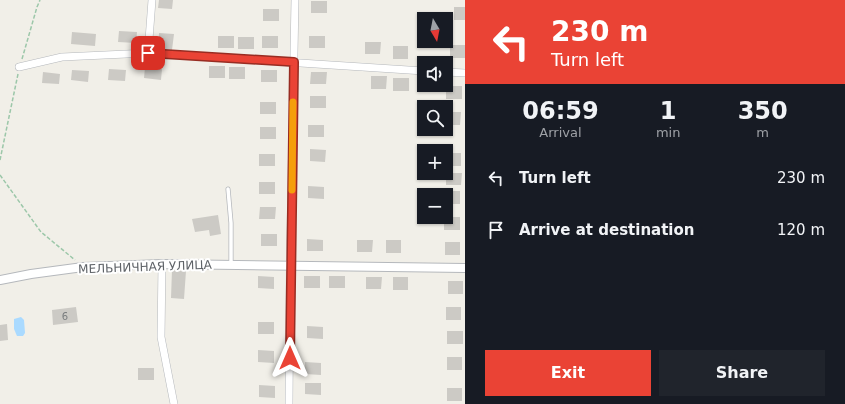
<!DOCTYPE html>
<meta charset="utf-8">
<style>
body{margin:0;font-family:"DejaVu Sans",sans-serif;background:#20242c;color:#f1f3f6;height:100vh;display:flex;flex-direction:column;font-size:15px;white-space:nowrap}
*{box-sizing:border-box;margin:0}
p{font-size:13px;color:#9ea1a6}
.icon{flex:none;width:22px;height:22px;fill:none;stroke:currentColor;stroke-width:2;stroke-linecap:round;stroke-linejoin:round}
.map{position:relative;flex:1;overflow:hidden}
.panel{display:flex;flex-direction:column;background:#171b24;width:380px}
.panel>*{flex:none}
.guide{background:#ea4335;color:#fff;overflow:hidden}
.needle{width:26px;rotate:170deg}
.buttons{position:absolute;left:417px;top:12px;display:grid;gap:8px}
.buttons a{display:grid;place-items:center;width:36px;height:36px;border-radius:0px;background:#171b24;box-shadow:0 1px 3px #0004;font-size:20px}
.pin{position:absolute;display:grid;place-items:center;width:34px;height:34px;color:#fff;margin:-17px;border-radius:8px;box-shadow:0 2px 6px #0006}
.me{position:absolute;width:44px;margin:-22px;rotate:0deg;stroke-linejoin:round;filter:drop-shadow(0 0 3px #0008)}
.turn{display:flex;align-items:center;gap:14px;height:84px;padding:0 20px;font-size:18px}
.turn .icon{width:52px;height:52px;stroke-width:2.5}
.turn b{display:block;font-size:28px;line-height:34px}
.eta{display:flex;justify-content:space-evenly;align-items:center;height:68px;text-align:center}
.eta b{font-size:24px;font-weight:600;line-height:28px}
.cta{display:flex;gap:8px;margin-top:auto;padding:8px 20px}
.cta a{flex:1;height:46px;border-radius:0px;background:#ea4335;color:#fff;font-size:16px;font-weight:600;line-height:46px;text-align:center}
.cta a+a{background:#20242c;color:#f1f3f6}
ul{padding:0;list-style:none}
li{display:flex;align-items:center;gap:12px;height:52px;padding:0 20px}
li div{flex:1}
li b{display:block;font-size:15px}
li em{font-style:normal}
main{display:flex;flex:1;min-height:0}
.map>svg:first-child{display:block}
.water{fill:#aadaff}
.building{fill:#cccac5}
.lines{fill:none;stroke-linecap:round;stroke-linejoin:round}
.service-casing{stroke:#b5b8bc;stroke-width:5}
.minor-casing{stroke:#b5b8bc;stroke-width:8}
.tertiary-casing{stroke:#b5b8bc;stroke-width:10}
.path{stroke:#9cc7a9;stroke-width:1.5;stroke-dasharray:4 2;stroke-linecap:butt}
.service{stroke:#fff;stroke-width:3.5}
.minor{stroke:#fff;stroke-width:7}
.tertiary{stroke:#fff;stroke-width:8}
.route-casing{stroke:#982c22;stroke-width:10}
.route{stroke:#ea4335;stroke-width:7}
.slow{stroke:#f59e0b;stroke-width:7}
.labels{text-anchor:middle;stroke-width:4;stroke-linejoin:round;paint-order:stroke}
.number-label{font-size:10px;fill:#7a7d7f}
.street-label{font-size:12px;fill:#5f6368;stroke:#fff}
</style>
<main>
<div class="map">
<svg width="465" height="404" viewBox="0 0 465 404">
<rect width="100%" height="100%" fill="#f1efe8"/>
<!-- water -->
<path class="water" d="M21 317 24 320 25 333 23 336H17L14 329V319Z"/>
<!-- building -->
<path class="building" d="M159 0H173L172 9 158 8Z
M311 1H327V13H311Z
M454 7H465V20H454Z
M263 9H279V21H263Z
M119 31 137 32 136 43 118 42Z
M72 32 96 34 95 46 71 44Z
M159 33 174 34 172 50 158 48Z
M218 36H234V48H218Z
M262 36H278V48H262Z
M309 36H325V48H309Z
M238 37H254V49H238Z
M365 42H381L380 54H365Z
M450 45H465V58H450Z
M393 46H408V59H393Z
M209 66H225V78H209Z
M145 67 162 69 161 80 144 78Z
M229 67H245V79H229Z
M109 69 126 70 125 81 108 80Z
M72 70 89 71 88 82 71 80Z
M261 70H277V82H261Z
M43 72 60 74 59 84 42 83Z
M311 72H327L326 84H310Z
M371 76H387L386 89H371Z
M393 78H409V91H393Z
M446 86H462V99H446Z
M310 96H326V108H310Z
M260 102H276V114H260Z
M446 112H461L460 125H446Z
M308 125H324V137H308Z
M260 127H276V139H260Z
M310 149 326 150 325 162 310 161Z
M446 153H461V166H446Z
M259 154H275V166H259Z
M446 173H462L461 185H446Z
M259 182H275V194H259Z
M308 186 324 187V199L308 198Z
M444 191H460V204H446V195H444Z
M260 207H276L275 219H259Z
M218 215 221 234 210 236 209 230 195 232 192 219Z
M444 217H460V230H444Z
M261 234H277V246H261Z
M307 239 323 240V251H307Z
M357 240H373L372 252H357Z
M386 240H401V253H386Z
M445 242H460V255H445Z
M172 270 186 271 184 299 171 298Z
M258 276 274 277V289L258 288Z
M304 276H320V288H304Z
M329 276H345V288H329Z
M366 277H382L381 289H366Z
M393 277H408V290H393Z
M448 281H463V294H448Z
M76 307 78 322 53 325 52 310Z
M446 307H461V320H446Z
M258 322H274V334H258Z
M7 324 8 340 0 341V325Z
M307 326 323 327V339L307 338Z
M447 331H463V344H447Z
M258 350 274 351V363L258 362Z
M447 357H462V370H447Z
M305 362 321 363V375L305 374Z
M138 368H154V380H138Z
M305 383H321V395L305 394Z
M259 385 275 386V398L259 397Z
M447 388H462V401H447Z"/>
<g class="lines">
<!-- service casing -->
<g class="service-casing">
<path id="service" d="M228 189 231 223V264"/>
</g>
<!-- minor casing -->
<g class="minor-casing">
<path id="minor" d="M148 53 152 0
M19 67 62 57 148 53 424 71
M446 72 465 73
M162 264 161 337 174 404
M289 404 290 265 295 0"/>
</g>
<!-- tertiary casing -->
<g class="tertiary-casing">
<path id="tertiary" d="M0 280 31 274 83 267 162 264 465 268"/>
</g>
<!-- path -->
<path class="path" d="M22 59 37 7 40 0
M0 160 18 74
M0 175 41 232 75 260"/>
<!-- service -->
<use href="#service" class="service"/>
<!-- minor -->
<use href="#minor" class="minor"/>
<!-- tertiary -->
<use href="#tertiary" class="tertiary"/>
</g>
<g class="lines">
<!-- route casing -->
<g class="route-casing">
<path id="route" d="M148 53 294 62 290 358"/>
</g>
<!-- route -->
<use href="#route" class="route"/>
<!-- slow -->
<path class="slow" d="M292 190 293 102"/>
</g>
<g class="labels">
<!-- number labels -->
<g class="number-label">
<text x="65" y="320">6</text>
</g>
<!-- street labels -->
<g class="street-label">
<text transform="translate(145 267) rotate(-2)" y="4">МЕЛЬНИЧНАЯ УЛИЦА</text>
</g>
</g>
</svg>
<div class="buttons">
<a><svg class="needle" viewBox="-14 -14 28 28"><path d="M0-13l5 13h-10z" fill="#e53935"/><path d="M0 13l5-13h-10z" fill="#9ea1a6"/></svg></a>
<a><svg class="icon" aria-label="sound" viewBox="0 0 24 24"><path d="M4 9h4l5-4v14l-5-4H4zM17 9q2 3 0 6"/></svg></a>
<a><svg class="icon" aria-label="search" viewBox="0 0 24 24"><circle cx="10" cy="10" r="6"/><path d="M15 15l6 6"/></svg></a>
<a>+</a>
<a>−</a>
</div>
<div class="pin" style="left:148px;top:53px;background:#d93025"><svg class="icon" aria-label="arrive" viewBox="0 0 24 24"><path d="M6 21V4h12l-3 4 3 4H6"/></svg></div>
<svg class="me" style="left:290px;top:358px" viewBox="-20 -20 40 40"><path d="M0-17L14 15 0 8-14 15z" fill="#ea4335" stroke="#fff" stroke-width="4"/></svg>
</div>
<section class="panel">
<div class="guide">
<div class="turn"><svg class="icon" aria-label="left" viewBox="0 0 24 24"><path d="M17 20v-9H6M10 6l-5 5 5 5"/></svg><div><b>230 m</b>Turn left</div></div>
</div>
<div class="eta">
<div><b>06:59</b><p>Arrival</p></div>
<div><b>1</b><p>min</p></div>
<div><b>350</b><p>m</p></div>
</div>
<ul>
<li><svg class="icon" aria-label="left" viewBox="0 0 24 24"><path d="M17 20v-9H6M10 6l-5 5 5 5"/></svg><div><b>Turn left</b></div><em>230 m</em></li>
<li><svg class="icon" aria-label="arrive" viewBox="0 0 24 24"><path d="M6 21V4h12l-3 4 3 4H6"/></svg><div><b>Arrive at destination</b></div><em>120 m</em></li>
</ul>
<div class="cta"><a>Exit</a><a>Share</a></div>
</section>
</main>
